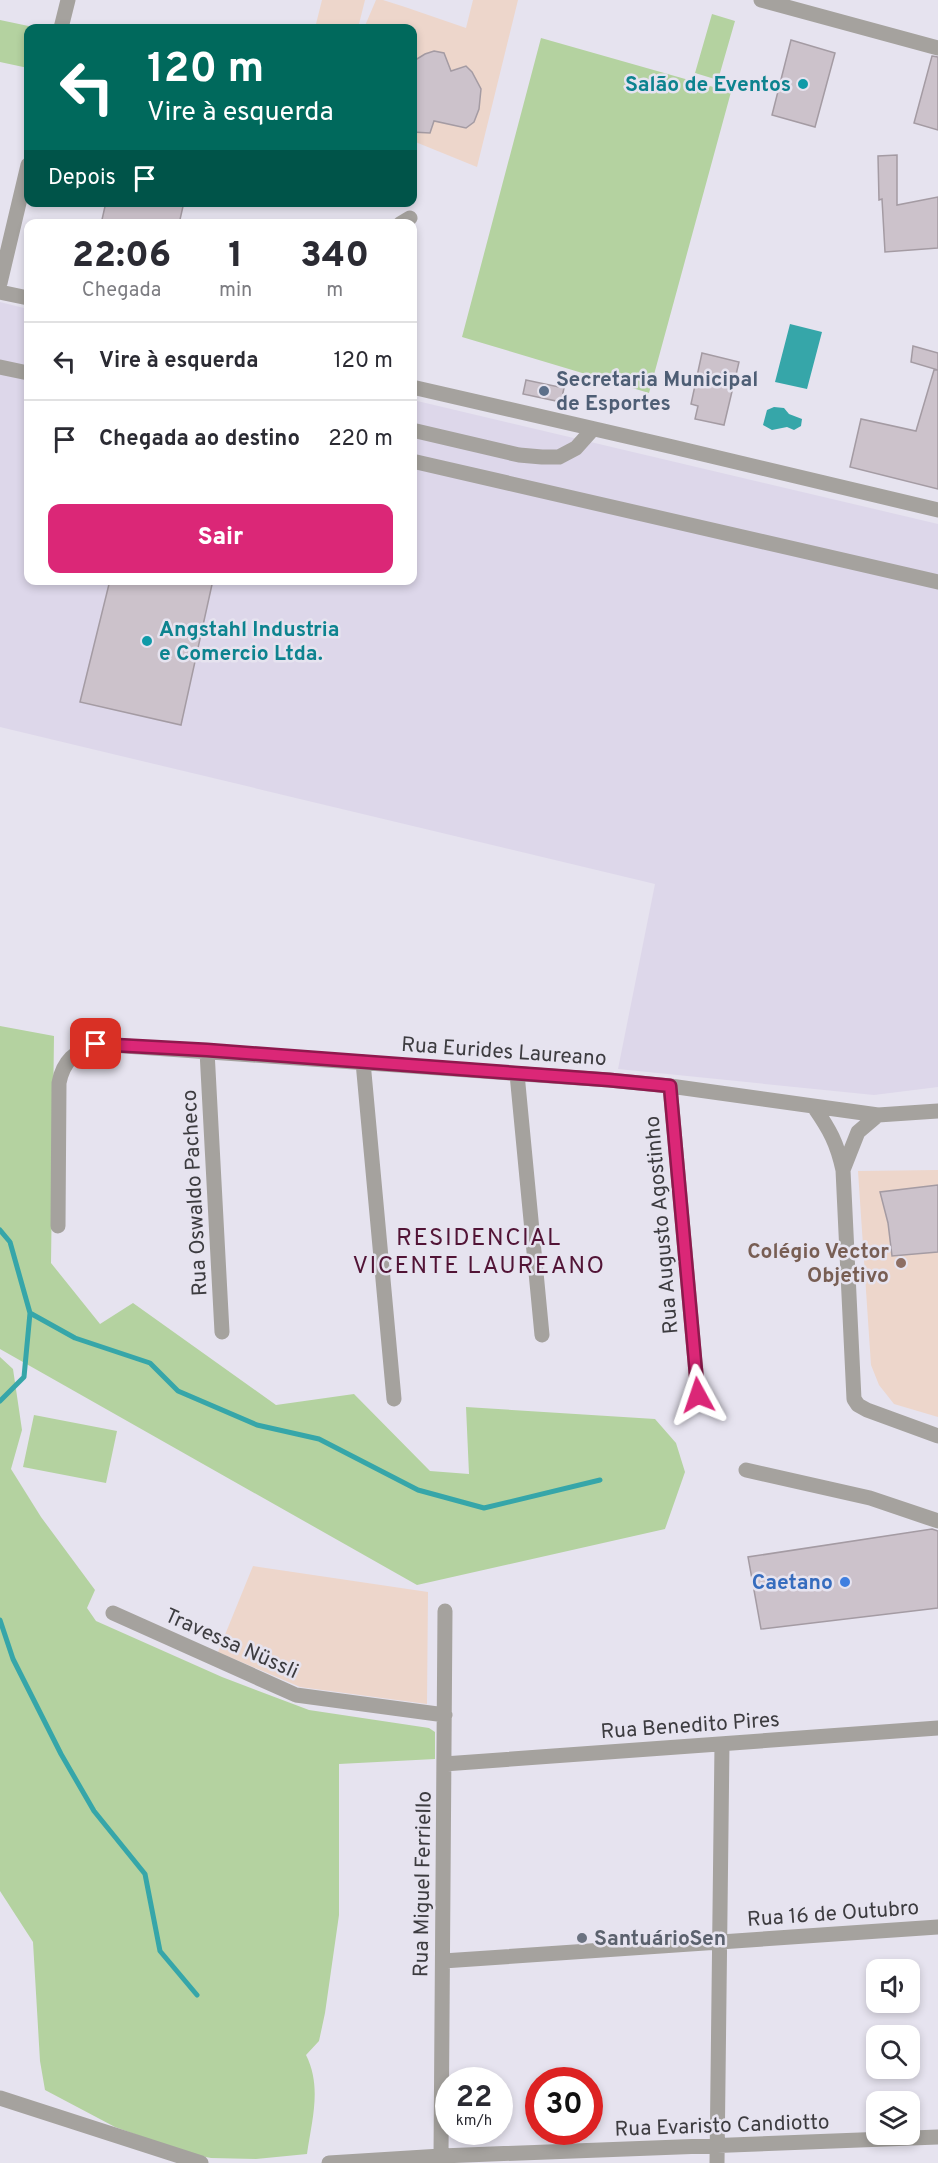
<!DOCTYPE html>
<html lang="pt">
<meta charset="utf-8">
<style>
body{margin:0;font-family:Overpass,sans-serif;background:#f2f2f3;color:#2b2b33;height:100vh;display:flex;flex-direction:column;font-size:22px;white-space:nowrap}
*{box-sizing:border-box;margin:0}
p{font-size:20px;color:#7c7c81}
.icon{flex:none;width:33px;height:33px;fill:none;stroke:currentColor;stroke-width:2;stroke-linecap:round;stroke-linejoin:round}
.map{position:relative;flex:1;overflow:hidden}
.side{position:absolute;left:24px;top:219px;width:393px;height:366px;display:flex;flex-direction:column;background:#fff;border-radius:12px;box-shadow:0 3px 9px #0003}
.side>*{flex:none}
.guide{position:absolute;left:24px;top:24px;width:393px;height:183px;border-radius:12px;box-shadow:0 3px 9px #0003;background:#00695c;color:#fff;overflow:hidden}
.tools{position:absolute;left:866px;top:1959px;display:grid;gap:12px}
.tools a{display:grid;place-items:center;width:54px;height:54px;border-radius:12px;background:#fff;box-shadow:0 3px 9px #0003;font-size:30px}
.speed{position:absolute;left:435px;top:2067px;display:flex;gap:12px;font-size:30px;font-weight:700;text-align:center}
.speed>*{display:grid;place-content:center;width:78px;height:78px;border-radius:50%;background:#fff;box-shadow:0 3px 9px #0003;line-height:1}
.speed small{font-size:15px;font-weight:400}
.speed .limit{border:9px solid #d22;background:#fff;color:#111}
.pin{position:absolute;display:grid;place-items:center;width:51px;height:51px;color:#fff;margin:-26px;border-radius:12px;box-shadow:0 3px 9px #0006}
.me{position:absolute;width:66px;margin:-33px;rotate:355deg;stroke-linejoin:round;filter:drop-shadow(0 0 4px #0008)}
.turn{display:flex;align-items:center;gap:21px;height:126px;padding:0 24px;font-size:27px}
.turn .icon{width:78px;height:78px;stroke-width:2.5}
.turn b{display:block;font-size:42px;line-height:51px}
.then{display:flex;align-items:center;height:57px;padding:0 24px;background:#0003;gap:12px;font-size:22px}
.eta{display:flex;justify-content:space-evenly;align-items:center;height:102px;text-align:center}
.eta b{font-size:36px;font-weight:800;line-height:42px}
.cta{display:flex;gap:12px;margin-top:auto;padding:12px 24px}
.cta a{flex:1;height:69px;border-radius:12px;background:#db2777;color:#fff;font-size:24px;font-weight:800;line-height:69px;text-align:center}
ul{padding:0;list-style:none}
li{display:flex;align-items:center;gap:18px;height:78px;padding:0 24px;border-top:2px solid #e1e1e2}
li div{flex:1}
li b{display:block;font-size:22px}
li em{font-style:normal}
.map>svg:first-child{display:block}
.built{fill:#ddd7ea}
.education{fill:#edd6cb}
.green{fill:#b4d2a0}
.water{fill:#36a6a9}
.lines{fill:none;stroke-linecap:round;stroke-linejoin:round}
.stream{stroke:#36a6a9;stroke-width:5}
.building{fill:#ccc2cb;stroke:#a49ba3;stroke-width:1.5}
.minor{stroke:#a5a29e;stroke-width:15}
.route-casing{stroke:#8e194d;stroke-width:15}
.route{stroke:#db2777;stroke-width:10}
.culture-dot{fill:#0f9aa8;stroke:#e6e3ef;stroke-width:2}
.service-dot{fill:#5c6f8a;stroke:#e6e3ef;stroke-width:2}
.education-dot{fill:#8d6e63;stroke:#e6e3ef;stroke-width:2}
.shop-dot{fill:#3f7fe0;stroke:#e6e3ef;stroke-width:2}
.worship-dot{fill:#6b7280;stroke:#e6e3ef;stroke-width:2}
.labels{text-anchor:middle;stroke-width:5;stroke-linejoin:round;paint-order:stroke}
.culture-label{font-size:21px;font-weight:bold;fill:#0d838f;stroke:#e6e3ef;text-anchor:end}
.service-label{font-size:21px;font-weight:bold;fill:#4e5e75;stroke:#e6e3ef;text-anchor:start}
.street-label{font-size:21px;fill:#3d3c40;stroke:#e6e3ef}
.education-label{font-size:21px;font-weight:bold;fill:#785e54;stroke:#e6e3ef;text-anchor:end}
.shop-label{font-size:21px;font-weight:bold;fill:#366cbe;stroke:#e6e3ef;text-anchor:end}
.worship-label{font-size:21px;font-weight:bold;fill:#5b616d;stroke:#e6e3ef;text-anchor:start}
.quarter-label{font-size:24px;letter-spacing:1.5px;fill:#521436;stroke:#e6e3ef}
</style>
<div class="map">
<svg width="938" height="2163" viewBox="0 0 938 2163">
<rect width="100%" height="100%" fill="#e6e3ef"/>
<!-- built -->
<path class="built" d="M0 302 28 309V580H412L413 400 938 524V1087L874 1095 618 1069 655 884 0 727Z"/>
<!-- education -->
<path class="education" d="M322 0H365L358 28H315Z
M376 0H383L405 7 466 28 473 0H518L477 167 413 141 412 28H364Z
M938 1170V1417L894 1404 879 1385 871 1365 858 1171Z
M253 1566 428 1592 427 1704 300 1687 218 1652Z"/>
<!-- green -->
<path class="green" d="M712 14 735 21 718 80 695 73Z
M0 20 38 28H28V68L0 62Z
M541 38 731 92 649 393 462 337Z
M0 1026 54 1036 51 1263 100 1324 133 1303 276 1405 354 1394 430 1471 469 1474 466 1407 655 1419 676 1443 685 1472 665 1529 417 1585 0 1349Z
M0 1357 13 1369 22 1430 11 1469 41 1517 95 1590 87 1608 96 1621 222 1677 309 1710 429 1728 435 1732V1759L339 1764V1915L325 2013 319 2041 306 2055C322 2087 312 2119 307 2154L256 2159 211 2158 190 2154 115 2127 45 2090 40 2061 33 1942 0 1891Z
M34 1415 117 1431 106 1483 23 1467Z"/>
<!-- water -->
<path class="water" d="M790 324 822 332 807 389 775 382Z
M774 407 784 408 789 414 802 419 801 426 794 430 787 427 772 430 763 425 767 410Z"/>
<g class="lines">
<!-- stream -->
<path class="stream" d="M0 1230 10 1242 30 1313 24 1377 0 1401
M30 1313 75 1338 150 1363 178 1391 257 1425 319 1439 418 1490 484 1508 600 1480
M0 1620 13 1659 61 1754 94 1811 145 1874 160 1951 197 1995"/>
</g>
<!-- building -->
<path class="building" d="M791 40 835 53 815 127 772 115Z
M434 51 444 53 451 71 466 66 472 72 481 89 479 109 474 122 466 128 434 121 430 133 412 132V62L425 54Z
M932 56 938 57V130L914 123Z
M897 155V205L938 197V248L885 252 882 199 879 200 878 156Z
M106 202H184L179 224H101Z
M913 346 938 353V370L911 362Z
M702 353 739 362 724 425 695 419 698 406 691 404Z
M934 370H938V489L850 467 861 419 916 431Z
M526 380 564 388 561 402 523 394Z
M110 580H213L181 725 80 702Z
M938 1185V1252L892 1256 888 1223 880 1192Z
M932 1529 938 1531V1608L761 1629 748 1557Z"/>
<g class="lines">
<!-- minor -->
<path class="minor" d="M761 0 938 48
M61 28 68 0
M400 224 410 218
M0 283 28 165
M0 292 28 298
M0 367 28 373
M412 387 673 447 938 510
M412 430 519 455 542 457H559L576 448 593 429
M412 461 938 582
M207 1051 222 1332
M363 1062 394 1399
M517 1074 542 1335
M670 1086 698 1395
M814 1107C830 1130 837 1143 843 1170L854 1399 858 1405 867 1410 938 1436
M843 1170 858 1132 878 1115
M58 1226 59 1083C63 1061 75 1051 96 1044L609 1080 670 1086 878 1115 938 1111
M746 1470 870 1498 938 1521
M113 1613 296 1695 445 1715
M444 1764 938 1728
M443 1961 938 1927
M0 2098 201 2163
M441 2156 445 1611
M329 2163 441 2156 938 2137
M717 2163 722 1744"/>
</g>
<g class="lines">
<!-- route casing -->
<g class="route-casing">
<path id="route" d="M96 1044 207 1050 609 1080 670 1086 698 1395"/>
</g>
<!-- route -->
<use href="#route" class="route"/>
</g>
<!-- markers -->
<g class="culture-dot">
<circle cx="803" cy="84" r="6"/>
<circle cx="147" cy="641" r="6"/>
</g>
<circle class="service-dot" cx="544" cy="391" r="6"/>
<circle class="education-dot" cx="901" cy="1263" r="6"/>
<circle class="shop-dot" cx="845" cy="1582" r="6"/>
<circle class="worship-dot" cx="582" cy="1938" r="6"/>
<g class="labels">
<!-- culture labels -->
<g class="culture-label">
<text x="791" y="91">Salão de Eventos</text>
<text x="159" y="636" text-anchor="start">Angstahl Industria<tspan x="159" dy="24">e Comercio Ltda.</tspan></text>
</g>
<!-- service labels -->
<g class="service-label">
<text x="556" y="386">Secretaria Municipal<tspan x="556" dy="24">de Esportes</tspan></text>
</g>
<!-- street labels -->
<g class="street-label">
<text transform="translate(504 1051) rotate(4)" y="7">Rua Eurides Laureano</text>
<text transform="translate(194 1193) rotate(-93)" y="7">Rua Oswaldo Pacheco</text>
<text transform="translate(661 1225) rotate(-95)" y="7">Rua Augusto Agostinho</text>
<text transform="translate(232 1643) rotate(24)" y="7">Travessa Nüssli</text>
<text transform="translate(690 1725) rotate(-4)" y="7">Rua Benedito Pires</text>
<text transform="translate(422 1884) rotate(-89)" y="7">Rua Miguel Ferriello</text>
<text transform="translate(833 1913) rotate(-4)" y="7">Rua 16 de Outubro</text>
<text transform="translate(722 2125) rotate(-2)" y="7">Rua Evaristo Candiotto</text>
</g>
<!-- education labels -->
<g class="education-label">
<text x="889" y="1258">Colégio Vector<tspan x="889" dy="24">Objetivo</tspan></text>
</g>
<!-- shop labels -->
<g class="shop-label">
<text x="833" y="1589">Caetano</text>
</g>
<!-- worship labels -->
<g class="worship-label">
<text x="594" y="1945">SantuárioSen</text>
</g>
<!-- quarter labels -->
<g class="quarter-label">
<text x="479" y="1245">RESIDENCIAL<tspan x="479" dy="28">VICENTE LAUREANO</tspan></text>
</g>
</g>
</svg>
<div class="tools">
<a><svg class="icon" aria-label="sound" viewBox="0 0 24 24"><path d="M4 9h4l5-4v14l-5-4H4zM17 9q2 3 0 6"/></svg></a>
<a><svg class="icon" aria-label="search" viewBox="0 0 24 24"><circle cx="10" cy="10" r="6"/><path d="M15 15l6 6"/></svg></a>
<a><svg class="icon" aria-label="layers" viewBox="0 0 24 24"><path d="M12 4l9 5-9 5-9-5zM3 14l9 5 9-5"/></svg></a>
</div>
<div class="speed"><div>22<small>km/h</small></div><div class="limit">30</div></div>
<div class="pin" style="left:96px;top:1044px;background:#d93025"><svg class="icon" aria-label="arrive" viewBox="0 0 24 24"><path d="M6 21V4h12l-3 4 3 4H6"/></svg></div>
<svg class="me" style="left:698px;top:1395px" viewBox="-20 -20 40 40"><path d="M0-17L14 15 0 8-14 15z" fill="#db2777" stroke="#fff" stroke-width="4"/></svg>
<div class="guide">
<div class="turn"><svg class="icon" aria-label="left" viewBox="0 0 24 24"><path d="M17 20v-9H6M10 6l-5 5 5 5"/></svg><div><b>120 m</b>Vire à esquerda</div></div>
<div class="then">Depois<svg class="icon" aria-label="arrive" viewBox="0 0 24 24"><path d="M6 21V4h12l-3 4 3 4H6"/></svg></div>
</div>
<section class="side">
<div class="eta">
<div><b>22:06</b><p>Chegada</p></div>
<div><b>1</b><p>min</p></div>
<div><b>340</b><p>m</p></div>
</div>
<ul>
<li><svg class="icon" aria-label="left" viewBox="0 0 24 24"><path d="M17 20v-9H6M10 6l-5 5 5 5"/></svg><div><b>Vire à esquerda</b></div><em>120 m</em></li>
<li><svg class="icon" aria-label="arrive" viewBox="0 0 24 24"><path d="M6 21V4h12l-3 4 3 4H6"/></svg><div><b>Chegada ao destino</b></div><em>220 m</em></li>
</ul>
<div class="cta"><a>Sair</a></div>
</section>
</div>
